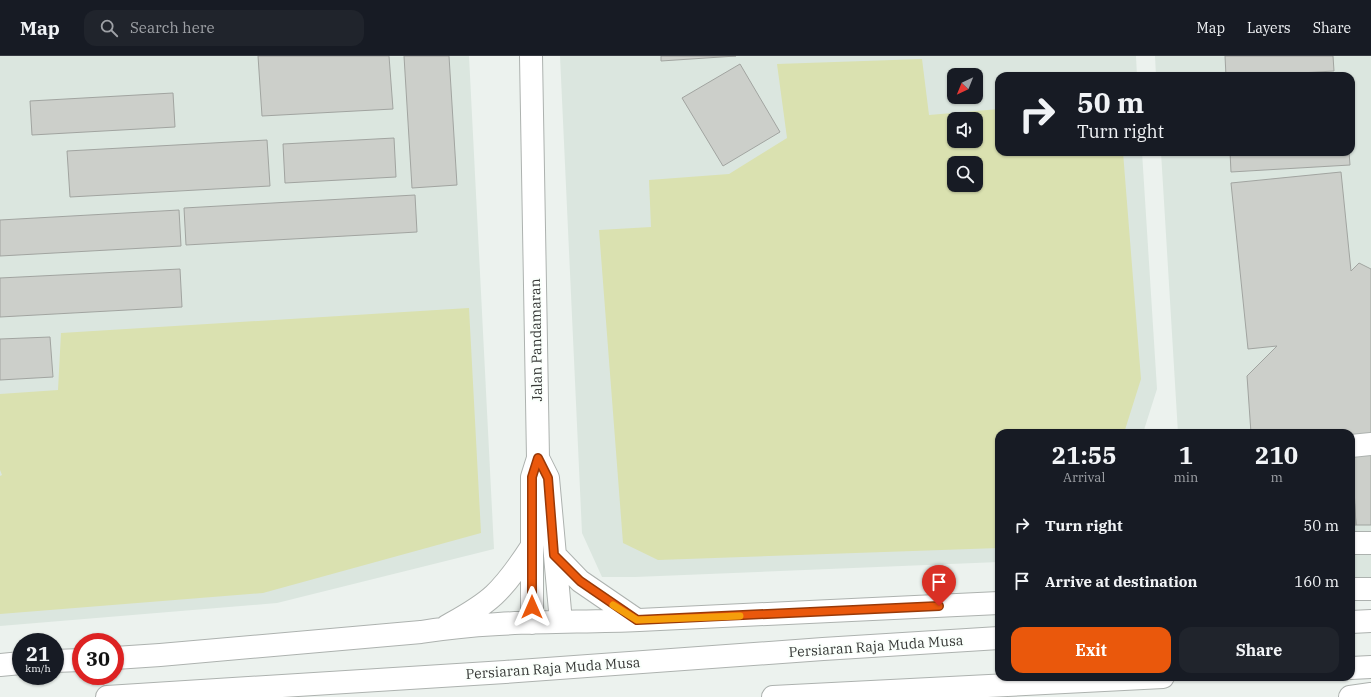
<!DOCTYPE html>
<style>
body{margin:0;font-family:"IBM Plex Serif",serif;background:#20242c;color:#f1f3f6;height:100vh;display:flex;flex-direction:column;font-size:15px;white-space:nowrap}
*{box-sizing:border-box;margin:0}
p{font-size:13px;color:#9ea1a6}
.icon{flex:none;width:22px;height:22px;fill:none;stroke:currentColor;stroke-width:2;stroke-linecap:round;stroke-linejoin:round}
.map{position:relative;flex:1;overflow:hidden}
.details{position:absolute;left:995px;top:373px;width:360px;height:252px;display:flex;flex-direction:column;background:#171b24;border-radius:12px;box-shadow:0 1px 3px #0004}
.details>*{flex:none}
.hud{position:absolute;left:995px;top:16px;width:360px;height:84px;border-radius:12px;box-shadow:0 1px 3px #0004;background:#171b24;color:#f1f3f6;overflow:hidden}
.needle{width:26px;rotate:223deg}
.controls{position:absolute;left:947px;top:12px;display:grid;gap:8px}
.controls a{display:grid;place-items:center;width:36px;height:36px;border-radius:8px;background:#171b24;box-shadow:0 1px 3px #0004;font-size:20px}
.speed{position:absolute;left:12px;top:577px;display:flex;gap:8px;font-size:20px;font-weight:700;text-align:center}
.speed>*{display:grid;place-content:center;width:52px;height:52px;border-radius:50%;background:#171b24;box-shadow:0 1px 3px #0004;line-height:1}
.speed small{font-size:10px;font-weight:400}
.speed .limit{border:6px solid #d22;background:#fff;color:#111}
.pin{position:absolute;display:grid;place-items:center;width:34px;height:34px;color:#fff;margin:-41px -17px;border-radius:50% 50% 50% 0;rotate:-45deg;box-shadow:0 0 4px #0007}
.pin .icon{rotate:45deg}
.me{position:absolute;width:44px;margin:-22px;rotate:0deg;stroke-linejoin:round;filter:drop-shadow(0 0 3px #0008)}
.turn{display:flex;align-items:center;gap:14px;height:84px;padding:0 16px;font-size:18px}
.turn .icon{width:52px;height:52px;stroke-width:2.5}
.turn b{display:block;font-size:28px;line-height:34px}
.eta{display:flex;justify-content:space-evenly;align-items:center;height:68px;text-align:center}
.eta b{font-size:24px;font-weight:800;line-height:28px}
.cta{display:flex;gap:8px;margin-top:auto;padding:8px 16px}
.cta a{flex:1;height:46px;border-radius:12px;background:#ea580c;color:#fff;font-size:16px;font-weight:800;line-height:46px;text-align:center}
.cta a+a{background:#20242c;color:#f1f3f6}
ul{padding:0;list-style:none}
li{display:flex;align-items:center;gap:12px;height:56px;padding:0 16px}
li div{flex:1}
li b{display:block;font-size:15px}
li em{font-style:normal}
header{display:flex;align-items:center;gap:24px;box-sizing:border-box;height:56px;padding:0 20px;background:#171b24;border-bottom:1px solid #363941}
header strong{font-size:19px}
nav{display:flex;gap:22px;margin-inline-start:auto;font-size:14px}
.search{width:280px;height:36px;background:#20242c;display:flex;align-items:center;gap:10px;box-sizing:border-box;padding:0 14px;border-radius:12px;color:#9ea1a6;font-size:15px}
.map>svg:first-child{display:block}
.built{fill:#dbe6df;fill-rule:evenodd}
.green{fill:#dae1b0;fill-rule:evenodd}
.building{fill:#cccfca;stroke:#a1a4a0}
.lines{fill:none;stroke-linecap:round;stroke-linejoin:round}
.minor-casing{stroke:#adb2af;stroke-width:24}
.major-casing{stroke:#adb2af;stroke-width:24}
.minor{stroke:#fff;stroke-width:22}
.major{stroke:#fff;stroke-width:22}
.route-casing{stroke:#983908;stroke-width:10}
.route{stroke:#ea580c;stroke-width:7}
.slow{stroke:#f59e0b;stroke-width:7}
.labels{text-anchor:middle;stroke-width:4;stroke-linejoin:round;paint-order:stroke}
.street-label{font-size:14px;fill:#373937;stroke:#fafffb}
</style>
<header>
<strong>Map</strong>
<div class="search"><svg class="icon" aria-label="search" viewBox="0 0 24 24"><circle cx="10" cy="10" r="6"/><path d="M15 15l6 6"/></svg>Search here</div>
<nav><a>Map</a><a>Layers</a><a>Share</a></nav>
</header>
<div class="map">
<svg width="1371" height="641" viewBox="0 0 1371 641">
<rect width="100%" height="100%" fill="#ecf2ee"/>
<!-- built -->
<path class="built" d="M0 0H469L494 493 277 547 0 570Z
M560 0H1136L1137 20H999V96H1142L1157 333 1143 377H999V506L635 521H602L582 477ZM954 19H976V41H954ZM954 63H976V85H954ZM954 107H976V129H954Z
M1155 0H1371V523H1351V377H1178L1161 96H1351V20H1156Z"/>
<!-- green -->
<path class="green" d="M922 3 929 59 999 53V96H1123L1141 323 1124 377H999V492L658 504 623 487 599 174 651 171 649 124 729 118 787 82 777 8ZM954 63H976V85H954ZM954 107H976V129H954Z
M469 252 481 477 263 537 0 558V420L2 419 0 414V338L58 334 61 277Z"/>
<!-- building -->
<path class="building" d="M258 0H389L393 53 262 60Z
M404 0H449L457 129 412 132Z
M661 0H736L661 5Z
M1225 0H1333L1334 15 1250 20H1226Z
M740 8 780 76 723 110 682 42Z
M173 37 175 71 32 79 30 45Z
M394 82 396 121 285 127 283 88Z
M267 84 270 130 70 141 67 95Z
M1230 96H1349L1350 109 1231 116Z
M1341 116 1351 215 1359 207 1371 213V383L1351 384V377H1251L1247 320 1277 290 1248 293 1231 127Z
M415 139 417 176 186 189 184 152Z
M179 154 181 190 0 200V164Z
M180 213 182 251 0 261V222Z
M50 281 53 321 0 324V283Z
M1371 394V469H1356L1352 395Z
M1351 395 1356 469 1351 470Z"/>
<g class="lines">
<!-- minor casing -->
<g class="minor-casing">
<path id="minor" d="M531 0 538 402 532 421V567
M1351 390 1371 388
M538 402 548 422 561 566
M1351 487H1371
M555 499 580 525 637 564
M1351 533H1371
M447 570C463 561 480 552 494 539 509 525 521 507 532 490
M115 602 160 599 421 576C493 564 566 567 639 564 759 559 879 553 999 547
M55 605 81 604
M0 609 21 607
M1350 641 1371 638"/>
</g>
<!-- major casing -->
<g class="major-casing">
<path id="major" d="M1351 566 1371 565
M1351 612 1371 611
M107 641 505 616 823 593 999 582
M773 641 1163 621"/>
</g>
<!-- minor -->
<use href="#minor" class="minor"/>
<!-- major -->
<use href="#major" class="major"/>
</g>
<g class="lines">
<!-- route casing -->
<g class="route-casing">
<path id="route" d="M532 551V421L538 402 548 422 554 499 580 525 637 564 939 550"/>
</g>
<!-- route -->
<use href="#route" class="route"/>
<!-- slow -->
<path class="slow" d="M613 549 637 564 740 560"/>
</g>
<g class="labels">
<!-- street labels -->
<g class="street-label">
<text transform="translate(536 284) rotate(-91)" y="5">Jalan Pandamaran</text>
<text transform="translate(876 590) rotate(-4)" y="5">Persiaran Raja Muda Musa</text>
<text transform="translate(553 612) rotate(-4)" y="5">Persiaran Raja Muda Musa</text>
</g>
</g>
</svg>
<div class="controls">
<a><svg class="needle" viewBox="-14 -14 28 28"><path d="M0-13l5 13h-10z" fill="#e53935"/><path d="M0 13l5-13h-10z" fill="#9ea1a6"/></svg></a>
<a><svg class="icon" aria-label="sound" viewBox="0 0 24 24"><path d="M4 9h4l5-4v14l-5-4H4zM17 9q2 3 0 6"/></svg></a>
<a><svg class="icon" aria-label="search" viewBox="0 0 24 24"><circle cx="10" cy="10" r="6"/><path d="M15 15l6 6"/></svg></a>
</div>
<div class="speed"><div>21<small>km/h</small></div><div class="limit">30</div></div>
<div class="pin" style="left:939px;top:550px;background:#d93025"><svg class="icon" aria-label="arrive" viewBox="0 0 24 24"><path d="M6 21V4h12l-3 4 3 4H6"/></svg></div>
<svg class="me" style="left:532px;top:551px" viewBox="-20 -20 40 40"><path d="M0-17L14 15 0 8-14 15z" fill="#ea580c" stroke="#fff" stroke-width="4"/></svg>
<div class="hud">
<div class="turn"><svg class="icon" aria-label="right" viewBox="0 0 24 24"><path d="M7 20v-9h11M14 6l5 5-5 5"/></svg><div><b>50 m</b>Turn right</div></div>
</div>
<section class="details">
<div class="eta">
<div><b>21:55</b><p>Arrival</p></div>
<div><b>1</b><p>min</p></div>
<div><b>210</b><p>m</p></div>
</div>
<ul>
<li><svg class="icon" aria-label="right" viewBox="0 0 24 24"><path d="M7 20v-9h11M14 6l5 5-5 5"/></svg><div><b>Turn right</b></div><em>50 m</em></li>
<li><svg class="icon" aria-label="arrive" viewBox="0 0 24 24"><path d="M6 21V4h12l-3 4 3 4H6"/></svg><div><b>Arrive at destination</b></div><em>160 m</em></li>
</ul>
<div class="cta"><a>Exit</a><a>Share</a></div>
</section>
</div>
